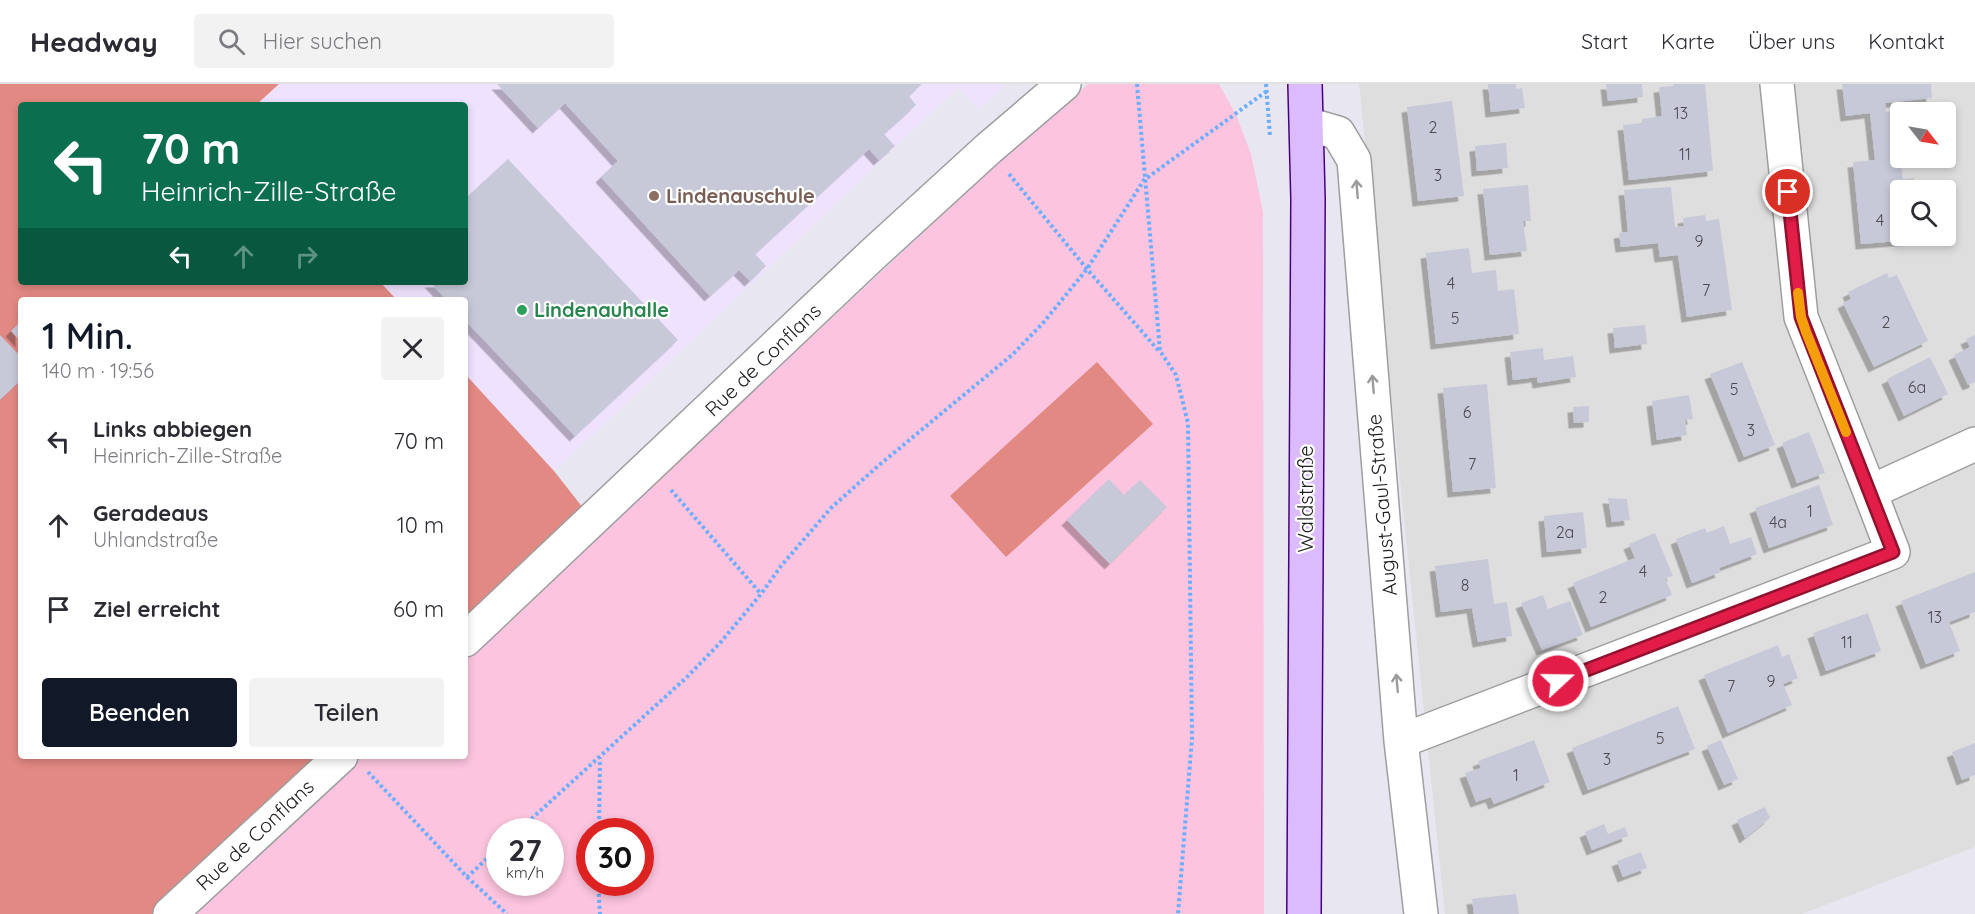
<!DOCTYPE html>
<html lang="de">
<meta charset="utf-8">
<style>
body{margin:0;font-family:Quicksand,sans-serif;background:#f2f2f3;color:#2b2b33;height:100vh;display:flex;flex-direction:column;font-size:22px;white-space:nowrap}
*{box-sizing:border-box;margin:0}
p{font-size:20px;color:#7c7c81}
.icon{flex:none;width:33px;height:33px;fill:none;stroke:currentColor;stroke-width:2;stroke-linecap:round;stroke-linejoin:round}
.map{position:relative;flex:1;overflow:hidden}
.details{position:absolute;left:18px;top:213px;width:450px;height:462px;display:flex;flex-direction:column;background:#fff;border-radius:6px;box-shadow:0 3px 9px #0003}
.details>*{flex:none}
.top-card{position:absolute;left:18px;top:18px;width:450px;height:183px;border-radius:6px;box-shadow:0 3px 9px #0003;background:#0b6e4f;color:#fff;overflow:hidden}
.needle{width:39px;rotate:121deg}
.buttons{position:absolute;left:1890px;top:18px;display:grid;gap:12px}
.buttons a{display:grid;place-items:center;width:66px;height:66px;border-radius:6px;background:#fff;box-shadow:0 3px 9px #0003;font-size:30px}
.speed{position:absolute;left:486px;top:734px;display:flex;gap:12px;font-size:30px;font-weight:700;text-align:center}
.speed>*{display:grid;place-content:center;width:78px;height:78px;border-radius:50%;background:#fff;box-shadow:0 3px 9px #0003;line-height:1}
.speed small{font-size:15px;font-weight:400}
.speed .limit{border:9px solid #d22;background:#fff;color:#111}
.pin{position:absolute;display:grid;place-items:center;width:51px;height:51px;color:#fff;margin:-26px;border:3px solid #fff;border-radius:50%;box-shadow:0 2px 6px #0007}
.me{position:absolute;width:66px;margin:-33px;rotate:69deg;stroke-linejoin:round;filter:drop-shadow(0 0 4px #0008)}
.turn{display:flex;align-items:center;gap:21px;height:126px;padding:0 24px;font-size:27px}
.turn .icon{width:78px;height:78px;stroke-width:2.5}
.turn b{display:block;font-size:42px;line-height:51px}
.lanes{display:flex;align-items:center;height:57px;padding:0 24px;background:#0003;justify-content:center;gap:30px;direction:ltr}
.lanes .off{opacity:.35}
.round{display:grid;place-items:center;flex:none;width:63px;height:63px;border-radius:6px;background:#f2f2f3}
.overview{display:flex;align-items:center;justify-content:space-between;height:102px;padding:0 24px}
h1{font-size:36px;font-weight:600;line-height:45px;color:#111827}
.button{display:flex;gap:12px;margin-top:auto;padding:12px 24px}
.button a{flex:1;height:69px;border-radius:6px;background:#111827;color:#fff;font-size:24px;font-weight:600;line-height:69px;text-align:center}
.button a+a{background:#f2f2f3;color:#2b2b33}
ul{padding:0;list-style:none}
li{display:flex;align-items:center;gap:18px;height:84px;padding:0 24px}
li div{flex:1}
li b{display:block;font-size:22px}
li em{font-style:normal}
header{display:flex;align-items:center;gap:36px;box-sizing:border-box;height:84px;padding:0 30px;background:#fff;border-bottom:2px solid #e1e1e2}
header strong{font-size:28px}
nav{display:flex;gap:33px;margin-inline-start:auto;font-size:21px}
.search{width:420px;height:54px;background:#f2f2f3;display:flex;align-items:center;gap:15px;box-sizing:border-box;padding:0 21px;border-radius:6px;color:#7c7c81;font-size:22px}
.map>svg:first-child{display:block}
.residential{fill:#dededf;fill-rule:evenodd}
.education{fill:#efe2ff}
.park{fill:#fcc4de;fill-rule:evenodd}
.pitch{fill:#e38983}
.building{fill:#c7c9d9;filter:url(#shadow)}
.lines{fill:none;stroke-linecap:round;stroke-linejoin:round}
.minor-casing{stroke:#9e9e9e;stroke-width:36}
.secondary-casing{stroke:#47017f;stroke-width:36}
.path{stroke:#6badff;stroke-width:4;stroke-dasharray:3 3;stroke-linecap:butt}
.minor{stroke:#fff;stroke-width:33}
.secondary{stroke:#dbbbfc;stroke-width:33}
.oneway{stroke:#9b9b9b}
.route-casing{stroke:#92132f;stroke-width:15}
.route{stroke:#e11d48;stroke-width:10}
.slow{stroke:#f59e0b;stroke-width:10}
.education-dot{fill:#8d6e63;stroke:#fff;stroke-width:2}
.leisure-dot{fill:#2e9e5b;stroke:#fff;stroke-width:2}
.labels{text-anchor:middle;stroke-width:4.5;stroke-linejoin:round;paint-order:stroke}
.number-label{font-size:16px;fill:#4a4b4f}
.education-label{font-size:20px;font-weight:bold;fill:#785e54;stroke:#fff;text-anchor:start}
.leisure-label{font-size:20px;font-weight:bold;fill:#27864d;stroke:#fff;text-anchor:start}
.street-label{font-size:20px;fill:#212121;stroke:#fff}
</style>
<header>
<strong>Headway</strong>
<div class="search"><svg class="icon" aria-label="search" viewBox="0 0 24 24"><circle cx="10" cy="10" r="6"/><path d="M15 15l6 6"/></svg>Hier suchen</div>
<nav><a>Start</a><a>Karte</a><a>Über uns</a><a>Kontakt</a></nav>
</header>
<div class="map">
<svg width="1975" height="830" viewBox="0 0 1975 830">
<defs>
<filter id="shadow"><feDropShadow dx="-5.5" dy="5.5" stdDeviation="0" flood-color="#0004"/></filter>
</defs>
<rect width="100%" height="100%" fill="#e8e7f1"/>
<!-- residential -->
<path class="residential" d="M1359 0H1975V763L1802 830H1445ZM1900 28H1946V74H1900ZM1900 106H1946V152H1900Z"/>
<!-- education -->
<path class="education" d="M279 0H1006L979 25 958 3 554 387 465 290V216H397L380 198H465V21H256Z"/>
<!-- park -->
<path class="park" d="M1088 0H1219L1236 31 1251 70 1263 128 1264 830H193L362 672H465V576L999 78ZM500 747H550V798H500ZM590 747H640V798H590Z"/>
<!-- pitch -->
<path class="pitch" d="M0 0H279L256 21H21V198H380L397 216H21V672H362L193 830H0Z
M1097 278 1153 340 1006 473 950 412Z
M465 290 554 387 602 448 465 576Z"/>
<!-- building -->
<path class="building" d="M497 0H922L909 12 916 21 884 50 895 62 879 76 869 65 755 170 766 182 750 197 739 186 710 212 601 93 618 77 565 19 538 44Z
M1488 0H1516V5L1522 4 1525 24 1491 28Z
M1606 0H1642L1643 13 1608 17Z
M1673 0H1705L1713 87 1629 96 1623 41 1642 39V35L1662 32 1659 3 1673 2Z
M1842 0H1931L1932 14 1885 19 1886 28 1906 26V28H1900V74L1903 95 1914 94 1916 106H1900V152H1910L1911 156 1861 160 1853 78 1875 76 1870 29 1846 32Z
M1452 17 1464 112 1418 117 1407 23Z
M1949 28 1950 46H1946V29Z
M1506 59 1508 84 1477 87 1475 62Z
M508 75 678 256 575 352 465 236V216H447L430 198H465V115Z
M1528 101 1531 137H1523L1527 167 1490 171 1483 105Z
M1671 103 1675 143 1684 142 1683 134 1705 131 1706 137 1719 135 1732 226 1687 233 1678 171 1660 173 1658 159 1621 163 1619 149 1628 148 1624 106Z
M1469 164 1472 189 1496 186 1498 207 1514 205 1519 250 1436 260 1426 169Z
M1887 189 1889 194 1897 191 1928 257 1874 283 1843 219 1851 215 1848 208Z
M21 237V258L11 247Z
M1645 241 1647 260 1615 264 1613 244Z
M0 251 21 273V296L0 316Z
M1975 251V298L1968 301 1954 271 1970 263 1966 255Z
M1543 264 1544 276 1573 272 1576 293 1538 299 1537 293 1513 296 1510 268Z
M1930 273 1948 310 1904 332 1887 295Z
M1742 278 1775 361 1744 373 1710 290Z
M1487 300 1496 404 1453 408 1443 304Z
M1689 311 1693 335 1685 336 1687 351 1657 356 1652 317Z
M1589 322V338L1574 339 1573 323Z
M1809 348 1825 389 1797 399 1782 359Z
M1109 395 1124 411 1140 396 1167 423 1110 480 1067 436Z
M1819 401 1833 441 1769 464 1755 424Z
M1608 414 1627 415 1630 436 1612 438Z
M1583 428 1587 464 1547 468 1544 432Z
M1724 442 1730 460 1751 453 1757 470 1719 484 1721 488 1692 499 1676 455 1705 444 1707 449Z
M1655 449 1673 492 1665 494 1672 511 1591 543 1573 499 1635 474 1629 460Z
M1488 475 1494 520 1507 518 1512 552 1478 558 1472 524 1441 528 1435 482Z
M1975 488V528L1949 538 1960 567 1926 580 1901 517Z
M1543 511 1548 525 1570 517 1583 551 1542 566 1521 519Z
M1868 529 1881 567 1826 587 1813 549Z
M1778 561 1782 573 1789 570 1798 594 1783 600 1792 621 1728 649 1704 591Z
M1678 622 1695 665 1588 706 1572 664Z
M1534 656 1550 698 1494 720 1491 713 1476 718 1465 689 1481 684 1478 677Z
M1721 656 1738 695 1724 701 1707 662Z
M1975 659V691L1962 696 1952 668Z
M1765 723 1770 734 1745 754 1737 736Z
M1604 740 1608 750 1625 743 1628 752 1592 766 1585 748Z
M1641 768 1647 784 1623 793 1617 777Z
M1516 810 1519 830H1474L1472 815Z"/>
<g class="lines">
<!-- minor casing -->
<g class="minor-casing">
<path id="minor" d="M1777 0 1801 233 1870 408
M1307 40 1338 49 1354 76 1401 657 1421 830
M465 556 872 171 988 65 1064 0
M1401 657 1893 468 1870 408 1975 360
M170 830 341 672"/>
</g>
<!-- secondary casing -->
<g class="secondary-casing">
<path id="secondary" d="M1304 830 1308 115 1305 0"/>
</g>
<!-- path -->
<path class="path" d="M1137 0 1160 267 1176 291 1188 339 1192 654 1178 830
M1266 0 1270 52
M1009 90 1087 185 1159 267
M671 406 761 510
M368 688 467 793 500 763
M518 747 686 594 720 559 761 510 781 482 831 424 878 382 1012 271 1043 239 1087 185 1144 96 1267 7
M599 747 600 674
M467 793 507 830
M598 798 600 830"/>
<!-- minor -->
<use href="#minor" class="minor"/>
<!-- secondary -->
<use href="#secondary" class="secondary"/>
</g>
<!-- one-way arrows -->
<defs><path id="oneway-shaft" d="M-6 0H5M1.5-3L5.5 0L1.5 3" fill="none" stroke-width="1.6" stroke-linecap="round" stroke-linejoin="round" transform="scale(1.5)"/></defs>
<g class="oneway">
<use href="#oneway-shaft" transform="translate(1357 105) rotate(-95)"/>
<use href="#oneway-shaft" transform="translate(1373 300) rotate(-95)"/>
<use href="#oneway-shaft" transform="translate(1397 599) rotate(-95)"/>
</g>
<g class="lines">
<!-- route casing -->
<g class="route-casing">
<path id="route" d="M1558 597 1893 468 1801 233 1788 108"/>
</g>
<!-- route -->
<use href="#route" class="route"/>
<!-- slow -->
<path class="slow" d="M1798 209 1801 233 1806 248 1846 348"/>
</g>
<!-- markers -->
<circle class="education-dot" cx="654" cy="112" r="6"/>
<circle class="leisure-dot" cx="522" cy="226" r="6"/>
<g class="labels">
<!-- number labels -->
<g class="number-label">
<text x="1681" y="35">13</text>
<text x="1433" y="49">2</text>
<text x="1685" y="76">11</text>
<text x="1438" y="97">3</text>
<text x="1880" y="142">4</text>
<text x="1699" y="163">9</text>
<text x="1451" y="205">4</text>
<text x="1706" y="212">7</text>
<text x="1455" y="240">5</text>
<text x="1886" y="244">2</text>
<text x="1917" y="309">6a</text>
<text x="1734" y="311">5</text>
<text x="1467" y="334">6</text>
<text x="1751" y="352">3</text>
<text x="1472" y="386">7</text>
<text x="1810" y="433">1</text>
<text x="1778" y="444">4a</text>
<text x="1565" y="454">2a</text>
<text x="1643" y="493">4</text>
<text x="1465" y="507">8</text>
<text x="1603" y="519">2</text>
<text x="1935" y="539">13</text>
<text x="1847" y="564">11</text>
<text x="1771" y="603">9</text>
<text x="1731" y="608">7</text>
<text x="1660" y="660">5</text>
<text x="1607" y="681">3</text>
<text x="1516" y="697">1</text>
</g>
<!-- education labels -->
<g class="education-label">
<text x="666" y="119">Lindenauschule</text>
</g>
<!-- leisure labels -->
<g class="leisure-label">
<text x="534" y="233">Lindenauhalle</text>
</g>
<!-- street labels -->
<g class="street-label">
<text transform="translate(763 276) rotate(-44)" y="7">Rue de Conflans</text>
<text transform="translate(1306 415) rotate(-90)" y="7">Waldstraße</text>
<text transform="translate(1382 421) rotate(-95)" y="7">August-Gaul-Straße</text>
<text transform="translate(255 751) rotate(-43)" y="7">Rue de Conflans</text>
</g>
</g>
</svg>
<div class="buttons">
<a><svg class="needle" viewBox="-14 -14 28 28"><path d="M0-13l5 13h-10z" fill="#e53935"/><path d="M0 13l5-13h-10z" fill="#7c7c81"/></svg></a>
<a><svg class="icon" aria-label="search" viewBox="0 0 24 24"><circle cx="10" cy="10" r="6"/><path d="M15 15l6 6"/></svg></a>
</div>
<div class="speed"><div>27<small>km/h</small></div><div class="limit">30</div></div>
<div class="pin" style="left:1788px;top:108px;background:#d93025"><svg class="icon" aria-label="arrive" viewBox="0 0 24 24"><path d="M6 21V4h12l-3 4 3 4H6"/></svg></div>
<svg class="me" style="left:1558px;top:597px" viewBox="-20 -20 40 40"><circle r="17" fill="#e11d48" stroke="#fff" stroke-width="3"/><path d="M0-11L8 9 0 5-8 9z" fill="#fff"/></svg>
<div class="top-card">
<div class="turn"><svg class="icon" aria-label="left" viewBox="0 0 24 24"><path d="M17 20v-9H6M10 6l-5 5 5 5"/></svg><div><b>70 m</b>Heinrich-Zille-Straße</div></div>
<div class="lanes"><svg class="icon" aria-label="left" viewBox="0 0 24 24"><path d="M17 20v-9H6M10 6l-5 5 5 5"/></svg><svg class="icon off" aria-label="ahead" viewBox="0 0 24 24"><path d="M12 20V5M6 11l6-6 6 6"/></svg><svg class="icon off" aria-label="right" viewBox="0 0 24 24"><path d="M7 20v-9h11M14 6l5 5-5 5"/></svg></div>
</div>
<section class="details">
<div class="overview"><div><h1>1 Min.</h1><p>140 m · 19:56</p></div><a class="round"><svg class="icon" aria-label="close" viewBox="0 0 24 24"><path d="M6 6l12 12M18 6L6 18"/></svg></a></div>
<ul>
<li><svg class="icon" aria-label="left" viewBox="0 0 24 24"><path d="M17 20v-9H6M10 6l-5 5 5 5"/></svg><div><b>Links abbiegen</b><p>Heinrich-Zille-Straße</p></div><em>70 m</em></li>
<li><svg class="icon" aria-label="ahead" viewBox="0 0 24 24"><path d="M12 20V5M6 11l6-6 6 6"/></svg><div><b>Geradeaus</b><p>Uhlandstraße</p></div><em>10 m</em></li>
<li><svg class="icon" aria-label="arrive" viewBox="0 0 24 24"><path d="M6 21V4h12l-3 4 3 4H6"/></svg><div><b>Ziel erreicht</b></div><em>60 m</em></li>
</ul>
<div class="button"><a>Beenden</a><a>Teilen</a></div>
</section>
</div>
